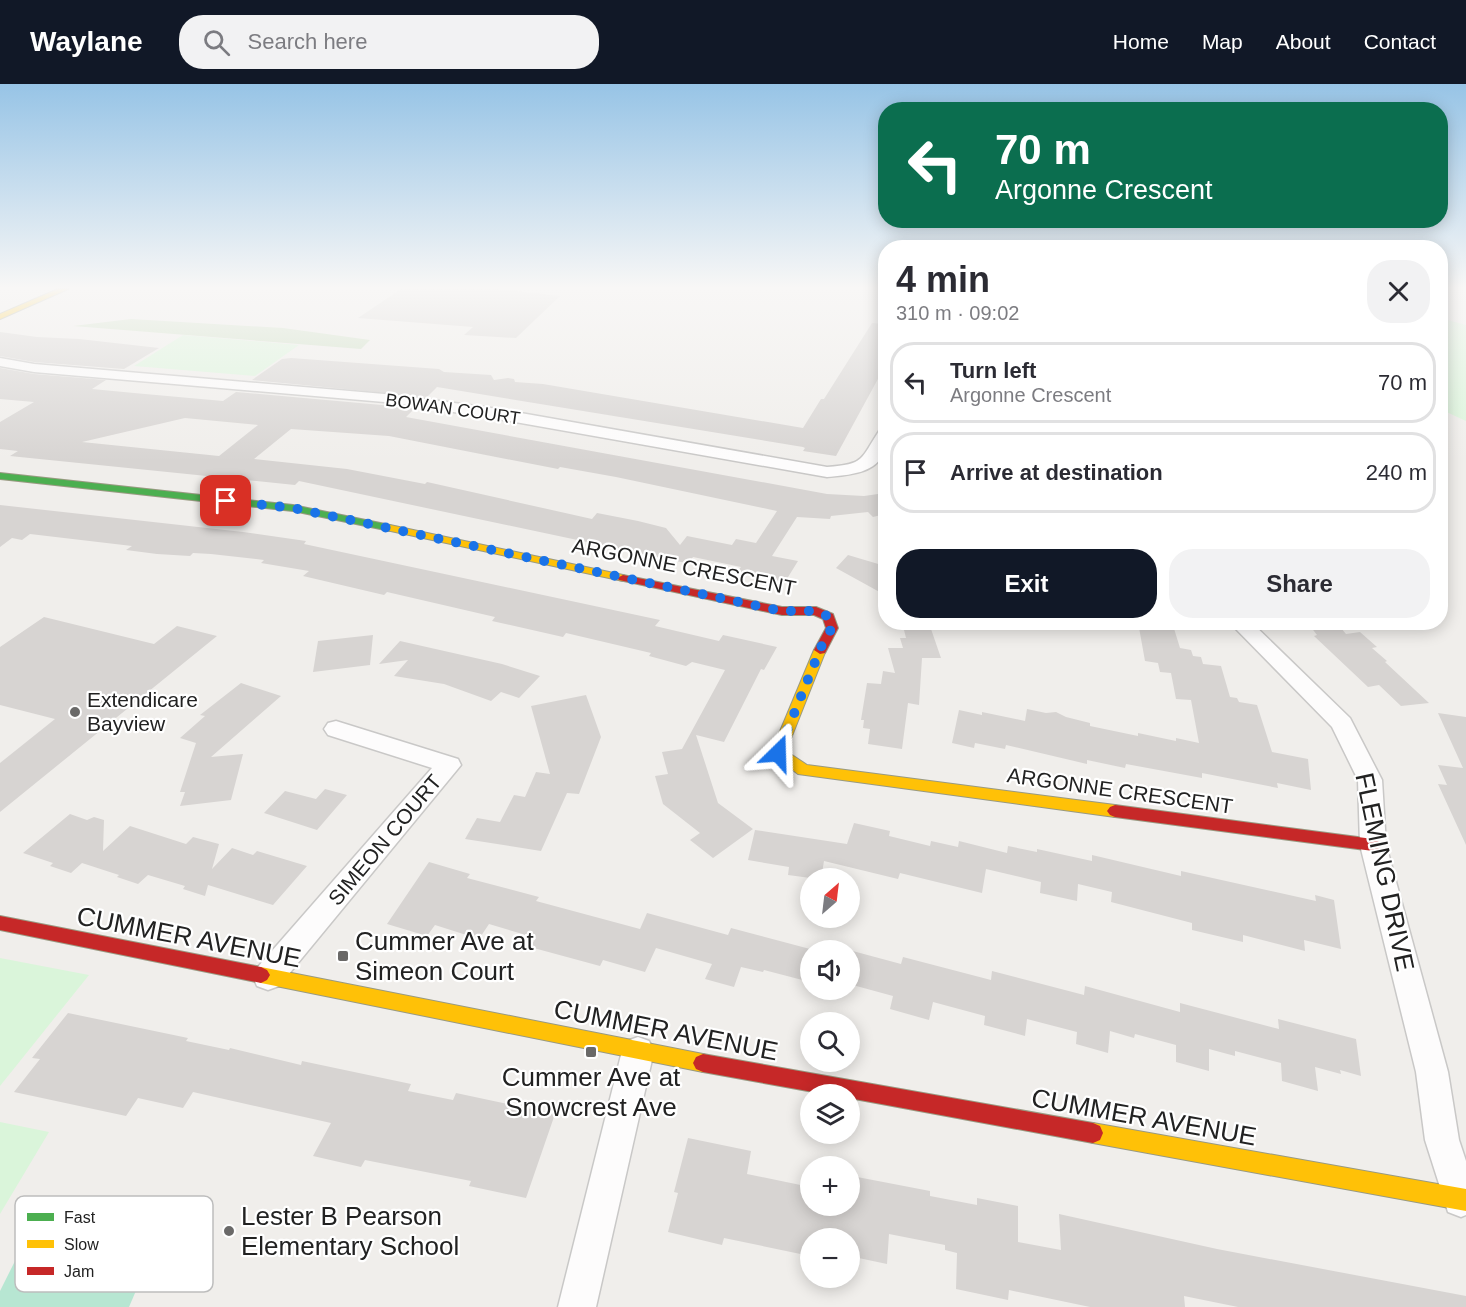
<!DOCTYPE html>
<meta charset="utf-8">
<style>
body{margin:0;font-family:Helvetica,sans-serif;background:#f2f2f3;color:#2b2b33;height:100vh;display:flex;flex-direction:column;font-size:22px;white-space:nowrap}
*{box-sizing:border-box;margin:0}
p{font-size:20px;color:#7c7c81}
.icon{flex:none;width:33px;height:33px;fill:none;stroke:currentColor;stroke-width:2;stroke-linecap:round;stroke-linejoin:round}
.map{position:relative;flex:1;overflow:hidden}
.drawer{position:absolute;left:878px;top:156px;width:570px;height:390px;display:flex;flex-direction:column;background:#fff;border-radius:24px;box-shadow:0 3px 15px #0003}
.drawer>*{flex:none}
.hud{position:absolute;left:878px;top:18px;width:570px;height:126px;border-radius:24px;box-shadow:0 3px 15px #0003;background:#0b6e4f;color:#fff;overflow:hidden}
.needle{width:39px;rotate:28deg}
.fabs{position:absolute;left:800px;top:784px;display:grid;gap:12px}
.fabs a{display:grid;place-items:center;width:60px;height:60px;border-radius:50%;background:#fff;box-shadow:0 3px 15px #0003;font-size:30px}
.pin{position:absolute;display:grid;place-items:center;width:51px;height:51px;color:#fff;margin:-26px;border-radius:12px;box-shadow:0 3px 9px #0006}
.me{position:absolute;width:66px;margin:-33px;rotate:22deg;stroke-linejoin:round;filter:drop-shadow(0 0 4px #0008)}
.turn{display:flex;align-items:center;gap:21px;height:126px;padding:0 18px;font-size:27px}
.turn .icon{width:78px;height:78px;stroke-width:2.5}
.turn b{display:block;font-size:42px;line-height:51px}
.round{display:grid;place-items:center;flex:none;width:63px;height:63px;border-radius:24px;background:#f2f2f3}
.headline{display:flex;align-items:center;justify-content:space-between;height:102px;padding:0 18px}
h1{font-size:36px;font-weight:800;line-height:45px}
.button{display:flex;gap:12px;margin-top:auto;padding:12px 18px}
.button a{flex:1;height:69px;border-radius:24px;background:#111827;color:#fff;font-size:24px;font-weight:800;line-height:69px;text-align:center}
.button a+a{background:#f2f2f3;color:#2b2b33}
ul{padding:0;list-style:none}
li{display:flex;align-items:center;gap:18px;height:81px;margin:0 12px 9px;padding:0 6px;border:3px solid #e1e1e2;border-radius:24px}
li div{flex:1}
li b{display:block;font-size:22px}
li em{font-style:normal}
header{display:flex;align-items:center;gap:36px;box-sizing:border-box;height:84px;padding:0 30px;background:#111827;color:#fff}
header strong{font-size:28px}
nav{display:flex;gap:33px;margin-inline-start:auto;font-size:21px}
.search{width:420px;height:54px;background:#f2f2f3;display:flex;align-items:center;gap:15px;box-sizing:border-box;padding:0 21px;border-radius:24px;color:#7c7c81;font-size:22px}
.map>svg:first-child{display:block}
.forest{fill:#cbdec1}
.park{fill:#daf5da}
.pitch{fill:#b7e6d2}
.building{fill:#d7d4d2;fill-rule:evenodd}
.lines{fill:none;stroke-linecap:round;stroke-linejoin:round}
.street-casing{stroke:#c9c8c7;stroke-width:3}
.fast-casing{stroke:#999a82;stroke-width:2}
.slow-casing{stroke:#999a82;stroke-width:2}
.jam-casing{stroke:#999a82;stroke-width:2}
.street{fill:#fdfcfc;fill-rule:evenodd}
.fast{fill:#4caf50;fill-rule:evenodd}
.slow{fill:#ffc107;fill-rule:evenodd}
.jam{fill:#c62828;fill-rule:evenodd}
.route{stroke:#1a73e8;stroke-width:10;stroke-dasharray:0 18}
.poi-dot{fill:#6a6968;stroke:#fff;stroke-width:2}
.labels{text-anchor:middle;stroke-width:4.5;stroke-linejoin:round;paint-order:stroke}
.far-street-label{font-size:18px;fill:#222;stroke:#fff}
.street-label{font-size:21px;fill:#222;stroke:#fff}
.poi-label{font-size:21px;fill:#222;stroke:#fff;text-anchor:start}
.near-street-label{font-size:26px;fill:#222;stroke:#fff}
.near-poi-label{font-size:26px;fill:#222;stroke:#fff;text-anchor:start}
.key{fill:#fff;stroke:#bdbdbd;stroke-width:1.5}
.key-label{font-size:16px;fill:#222}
</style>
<header>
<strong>Waylane</strong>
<div class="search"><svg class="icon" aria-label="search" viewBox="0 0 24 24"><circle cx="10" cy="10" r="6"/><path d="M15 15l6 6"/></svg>Search here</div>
<nav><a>Home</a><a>Map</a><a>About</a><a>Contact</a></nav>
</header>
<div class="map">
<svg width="1466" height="1223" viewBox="0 0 1466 1223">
<rect width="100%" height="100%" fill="#f0eeeb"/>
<!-- forest -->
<path class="forest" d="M131 235 283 244 370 256 361 265 73 242Z"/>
<!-- park -->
<path class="park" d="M1440 234 1466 241V337L1440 325Z
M183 251 299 261 255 292 134 282Z
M0 874 89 891 0 1002Z
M0 1038 49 1048 0 1130Z"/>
<!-- pitch -->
<path class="pitch" d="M18 1171 150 1174 129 1223H0V1207Z"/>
<!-- building -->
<path class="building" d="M401 205H499L560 212 516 254 464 251 473 243 358 234Z
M872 239 885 240V282L836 372 803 367 805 364 803 363 437 303 427 313 252 296 282 275 291 274 439 285 444 288 491 291 494 296 508 294 514 295 515 298 543 300 803 344 821 315H824Z
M0 248 37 253 79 255 159 264 124 285 34 278 0 272Z
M0 284 34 290 106 296 92 305 134 309 223 317 236 308 415 324 406 333 827 410 864 412 885 409V430L873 433 868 428 831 432 830 435 797 433 772 472 798 477 785 498 736 489 741 483 693 473 691 476 695 481 299 397 295 401 10 372 18 367 0 365V338L34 318 0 315ZM185 334 258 341 219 372 82 358ZM291 345 389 352 558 385 560 383 616 393 777 427 756 459 736 455 732 461 687 452 680 461 666 444 638 437 597 429 592 435 427 398 425 400 347 385 254 375Z
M0 421 243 448 306 457 304 460 660 536 655 542 719 557 723 551 777 563 764 586 761 585 724 658 696 651 718 719 753 745 713 774 690 756 700 749 663 720 655 692 668 690 662 668 682 665 725 586 692 578 686 582 649 572 651 569 566 549 563 553 492 537 495 533 387 508 384 511 303 492 309 487 261 479 264 476 211 470 193 469 190 472 157 470 126 466 132 462 30 450 22 456 12 454 0 463Z
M848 471 885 482V511L836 484Z
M44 533 154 560 177 542 217 552 0 728V679L55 635 0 621V563Z
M1138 538H1172L1180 564 1191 566 1193 572 1201 573 1203 580 1221 582 1230 613 1237 614 1239 618 1257 621 1272 668 1308 675 1311 706 1277 699 1278 704 1202 689V694L1126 680 1125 684 1087 676V680L1006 661 1005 665 975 659 974 664 952 659 959 626 982 631V628L1025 637 1027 625 1046 629 1056 628 1066 633 1090 639V642L1138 652V649L1176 657V654L1199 659 1191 616 1176 615 1171 589 1160 588 1158 579 1145 577Z
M1307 538H1336L1346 550 1360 548 1377 563 1372 564 1387 577 1385 578 1429 619 1401 622 1379 601 1368 603 1314 552 1317 551Z
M931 545 941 574H922L919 621 908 619 902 665 868 660 870 645 863 644 864 636H861L867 599 881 600 883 587 895 589 888 564H903L900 554H906L904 546Z
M373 551 370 581 313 588 318 557Z
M400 557 502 580 540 592 519 614 501 608 491 617 444 600 394 592 408 576 379 580Z
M241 599 281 612 211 673 243 670 231 716 180 722 185 708H180L196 659 180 654 205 632 200 631Z
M586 611 601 653 579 710 567 709 541 767 465 755 477 734 500 738 514 711 525 713 536 688 550 690 531 622Z
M1438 629 1466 633V761L1438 700 1447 701 1438 681 1463 684Z
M325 705 347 711 317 746 264 729 285 707 316 715Z
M70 730 87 736 94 733 104 736 103 767 130 742 186 760 193 753 219 760 212 785 232 764 253 771 257 767 307 782 273 821 208 801 205 812 183 805 185 802 148 791 138 800 117 793 119 791 82 779 71 789 50 782 53 779 23 769Z
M854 739 890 747 889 752 930 762 931 757 958 763 959 757 1007 769 1008 762 1037 768V765L1092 777V771L1181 792V787L1316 817 1315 811 1334 816 1341 865 1304 856 1305 867 1243 851V858L1192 846V839L1111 818 1112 808 1078 800 1077 817 1040 809 1041 798 986 785 982 809 900 789 898 795 824 777 821 795H818L788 791 789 783 748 776 755 746 847 760Z
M429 778 470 790 467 794 539 813 536 817 640 845 647 829 728 851 731 844 810 865V898L764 886 763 888 741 883 734 903 705 895 712 880 656 864 645 888 603 876 600 882 530 863 536 854 489 840 479 855 435 841 427 852 387 840Z
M849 866 901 880 903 873 991 896 992 887 1084 911 1085 902 1180 928V919L1279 945 1278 935 1356 955 1361 992 1340 986 1341 990 1315 983 1318 1007 1282 997 1281 979 1235 967V972L1209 965V987L1176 978V961L1135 950 1134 954 1110 947 1108 969 1076 960 1077 948 1027 935 1025 952 984 941 985 932 933 918 929 936 890 925 893 912 849 900Z
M68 929 188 954 186 957 229 966 230 964 301 981 302 977 411 1000 408 1007 453 1016 456 1009 555 1030 526 1114 469 1102 471 1097 365 1076 361 1083 313 1072 331 1039 193 1008 183 1024 138 1014 126 1032 14 1008 40 975 32 974Z
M688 1054 751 1067 747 1090 810 1103V1122H849L852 1092 930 1107V1112L977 1121V1114L1018 1122V1158L1061 1166 1059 1130 1217 1165 1466 1212V1223H1238L1184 1212 1185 1223H1090L1009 1206 1008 1216 956 1205 957 1169 945 1166V1161L889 1150 887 1180 849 1172V1155H810V1172L724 1154 722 1161 668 1148 678 1109 674 1108Z"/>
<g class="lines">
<!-- street casing -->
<g class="street-casing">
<path id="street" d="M0 274 34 280 396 311 498 325 827 383C865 380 860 376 879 347L885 345C885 351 886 359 885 365 878 390 848 391 827 393L498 335 396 319 34 288 0 282Z
M1229 538H1251L1350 634 1382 696 1386 761 1448 988 1459 1056 1466 1077V1131L1461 1133 1448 1128 1425 1056 1416 988 1360 761 1358 696 1332 643Z
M336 637 458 675 461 681 279 902 268 906 257 902 253 893 257 884 432 684 328 651 324 645 328 639Z
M638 953 649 957 654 967 596 1223H558L622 967 627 957Z"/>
</g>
<!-- fast casing -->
<g class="fast-casing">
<path id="fast" d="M0 389 293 421 390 441 395 444 390 447 293 427 0 395Z"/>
</g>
<!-- slow casing -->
<g class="slow-casing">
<path id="slow" d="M58 205H68L0 235V230Z
M390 441 623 491 629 494 623 497 386 446V442Z
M820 562 826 566 786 667 807 681 1115 721 1120 723 1123 727 1120 731 1115 733 798 690 771 669 814 566Z
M261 883 703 970 710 973 713 979 710 985 703 988 261 899 255 896 252 891 255 886Z
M1093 1039 1466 1105V1127L1093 1059 1086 1056 1083 1049 1086 1042Z"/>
</g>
<!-- jam casing -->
<g class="jam-casing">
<path id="jam" d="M623 491 782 523H816L833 530 838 544 825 569 820 570 814 566 826 544 823 535 814 531H782L619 496 617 494Z
M1115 721 1373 755 1379 757 1381 761 1379 765 1373 767 1115 733 1110 731 1107 727 1110 723Z
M0 832 261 883 267 886 270 891 267 896 261 899 0 846Z
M703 970 1093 1039 1100 1042 1103 1049 1100 1056 1093 1059 849 1014V1011H830L703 988 696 985 693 979 696 973Z"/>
</g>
<!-- street -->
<use href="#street" class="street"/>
<!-- fast -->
<use href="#fast" class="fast"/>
<!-- slow -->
<use href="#slow" class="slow"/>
<!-- jam -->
<use href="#jam" class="jam"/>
</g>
<!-- sky -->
<linearGradient id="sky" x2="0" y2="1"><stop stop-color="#97c4e6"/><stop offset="0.54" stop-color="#f8f7f6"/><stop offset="1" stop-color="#f8f7f6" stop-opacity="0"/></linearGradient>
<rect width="1466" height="377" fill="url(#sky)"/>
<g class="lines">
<!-- route -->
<path class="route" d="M226 417 293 424 782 527H816L829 533 832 544 824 556 778 669"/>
</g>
<!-- markers -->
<g class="poi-dot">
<circle cx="75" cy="628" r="6"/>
<rect x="337" y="866" width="12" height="12" rx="3"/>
<rect x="585" y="962" width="12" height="12" rx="3"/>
<circle cx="229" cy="1147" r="6"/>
</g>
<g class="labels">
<!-- far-street labels -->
<g class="far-street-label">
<text transform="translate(453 325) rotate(8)" y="6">BOWAN COURT</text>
</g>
<!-- street labels -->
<g class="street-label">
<text transform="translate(684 483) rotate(11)" y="7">ARGONNE CRESCENT</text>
<text transform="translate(1120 707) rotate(8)" y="7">ARGONNE CRESCENT</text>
<text transform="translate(385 756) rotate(-50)" y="7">SIMEON COURT</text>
</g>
<!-- poi labels -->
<g class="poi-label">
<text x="87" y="623">Extendicare<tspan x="87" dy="24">Bayview</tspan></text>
</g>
<!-- near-street labels -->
<g class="near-street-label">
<text transform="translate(1385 788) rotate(78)" y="9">FLEMING DRIVE</text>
<text transform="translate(189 853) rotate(11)" y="9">CUMMER AVENUE</text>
<text transform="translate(666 946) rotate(11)" y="9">CUMMER AVENUE</text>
<text transform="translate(1144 1033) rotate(10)" y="9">CUMMER AVENUE</text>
</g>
<!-- near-poi labels -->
<g class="near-poi-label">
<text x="355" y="866">Cummer Ave at<tspan x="355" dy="30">Simeon Court</tspan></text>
<text x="591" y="1002" text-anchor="middle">Cummer Ave at<tspan x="591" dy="30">Snowcrest Ave</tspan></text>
<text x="241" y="1141">Lester B Pearson<tspan x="241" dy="30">Elementary School</tspan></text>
</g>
</g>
<!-- legend -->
<rect x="15" y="1112" width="198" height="96" rx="9" class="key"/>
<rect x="27" y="1129" width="27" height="8" fill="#4caf50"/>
<rect x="27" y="1156" width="27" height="8" fill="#ffc107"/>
<rect x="27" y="1183" width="27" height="8" fill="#c62828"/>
<g class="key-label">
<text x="64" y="1139">Fast</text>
<text x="64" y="1166">Slow</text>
<text x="64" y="1193">Jam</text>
</g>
</svg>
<div class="fabs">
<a><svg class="needle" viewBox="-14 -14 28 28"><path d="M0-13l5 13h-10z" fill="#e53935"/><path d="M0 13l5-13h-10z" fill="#7c7c81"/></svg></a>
<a><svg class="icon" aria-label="sound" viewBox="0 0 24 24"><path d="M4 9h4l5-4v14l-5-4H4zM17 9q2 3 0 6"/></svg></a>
<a><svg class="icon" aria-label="search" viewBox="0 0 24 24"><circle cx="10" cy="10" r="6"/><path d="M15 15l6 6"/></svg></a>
<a><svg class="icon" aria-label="layers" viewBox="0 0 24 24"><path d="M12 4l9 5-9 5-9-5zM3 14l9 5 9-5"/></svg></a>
<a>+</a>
<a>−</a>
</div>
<div class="pin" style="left:226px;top:417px;background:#d93025"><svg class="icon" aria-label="arrive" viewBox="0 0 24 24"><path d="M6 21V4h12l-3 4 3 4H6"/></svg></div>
<svg class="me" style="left:778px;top:669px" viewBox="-20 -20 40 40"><path d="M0-17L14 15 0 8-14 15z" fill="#1a73e8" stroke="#fff" stroke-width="4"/></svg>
<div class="hud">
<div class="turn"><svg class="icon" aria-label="left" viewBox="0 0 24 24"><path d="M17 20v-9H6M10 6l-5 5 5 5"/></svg><div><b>70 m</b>Argonne Crescent</div></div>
</div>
<section class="drawer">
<div class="headline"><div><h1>4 min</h1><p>310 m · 09:02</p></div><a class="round"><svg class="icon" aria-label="close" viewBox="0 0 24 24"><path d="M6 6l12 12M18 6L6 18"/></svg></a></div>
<ul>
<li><svg class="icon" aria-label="left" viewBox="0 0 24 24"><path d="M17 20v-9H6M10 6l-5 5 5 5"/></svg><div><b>Turn left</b><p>Argonne Crescent</p></div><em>70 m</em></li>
<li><svg class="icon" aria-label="arrive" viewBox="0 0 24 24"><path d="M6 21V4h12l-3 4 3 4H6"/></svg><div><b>Arrive at destination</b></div><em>240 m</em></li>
</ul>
<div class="button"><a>Exit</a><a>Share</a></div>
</section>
</div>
